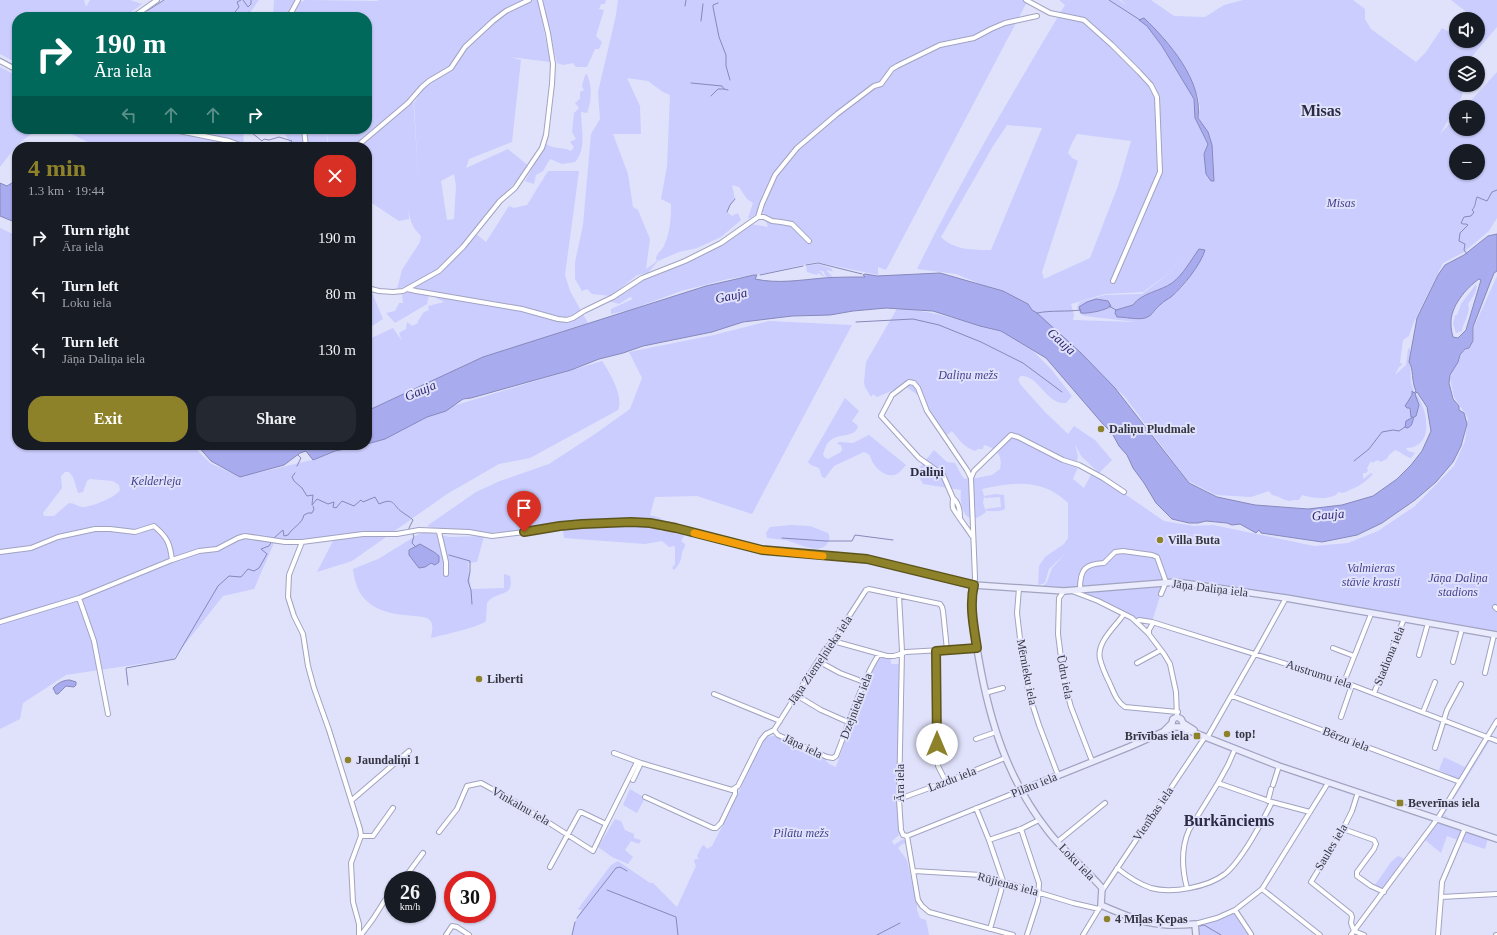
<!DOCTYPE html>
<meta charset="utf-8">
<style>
body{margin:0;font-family:Georgia,serif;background:#242831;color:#f1f3f6;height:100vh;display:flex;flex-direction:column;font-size:15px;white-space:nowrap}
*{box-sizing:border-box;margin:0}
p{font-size:13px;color:#9ea1a6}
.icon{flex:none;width:22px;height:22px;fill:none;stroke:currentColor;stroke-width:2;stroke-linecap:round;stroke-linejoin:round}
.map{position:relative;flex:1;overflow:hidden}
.side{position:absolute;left:12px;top:142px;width:360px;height:308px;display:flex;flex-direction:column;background:#171b24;border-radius:16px;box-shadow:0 1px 3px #0004}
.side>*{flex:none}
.top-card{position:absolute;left:12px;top:12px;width:360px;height:122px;border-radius:16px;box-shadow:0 1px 3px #0004;background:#00695c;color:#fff;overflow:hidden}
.buttons{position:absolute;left:1449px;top:12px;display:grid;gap:8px}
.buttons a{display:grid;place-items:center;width:36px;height:36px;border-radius:50%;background:#171b24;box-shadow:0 1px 3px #0004;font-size:20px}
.speed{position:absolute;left:384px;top:871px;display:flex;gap:8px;font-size:20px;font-weight:700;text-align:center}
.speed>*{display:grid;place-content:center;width:52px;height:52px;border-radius:50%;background:#171b24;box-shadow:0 1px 3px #0004;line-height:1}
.speed small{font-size:10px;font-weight:400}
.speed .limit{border:6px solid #d22;background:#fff;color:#111}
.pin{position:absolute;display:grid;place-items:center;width:34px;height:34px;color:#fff;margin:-41px -17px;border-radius:50% 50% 50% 0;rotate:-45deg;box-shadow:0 0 4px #0007}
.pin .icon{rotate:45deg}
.me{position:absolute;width:44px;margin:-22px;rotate:0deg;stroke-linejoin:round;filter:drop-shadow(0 0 3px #0008)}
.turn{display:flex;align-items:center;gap:14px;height:84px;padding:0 16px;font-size:18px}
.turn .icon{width:52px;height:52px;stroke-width:2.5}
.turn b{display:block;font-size:28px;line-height:34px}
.lanes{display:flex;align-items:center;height:38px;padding:0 16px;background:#0003;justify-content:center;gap:20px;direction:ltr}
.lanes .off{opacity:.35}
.round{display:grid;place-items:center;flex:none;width:42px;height:42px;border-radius:16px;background:#242831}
.headline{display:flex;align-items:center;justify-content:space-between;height:68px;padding:0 16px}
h1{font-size:24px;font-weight:700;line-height:30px;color:#8d822a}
.button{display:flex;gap:8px;margin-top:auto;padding:8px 16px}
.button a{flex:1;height:46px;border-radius:16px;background:#8d822a;color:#fff;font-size:16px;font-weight:700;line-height:46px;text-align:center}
.button a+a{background:#242831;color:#f1f3f6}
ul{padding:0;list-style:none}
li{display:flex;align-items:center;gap:12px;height:56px;padding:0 16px}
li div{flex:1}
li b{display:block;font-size:15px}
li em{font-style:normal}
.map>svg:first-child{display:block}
.green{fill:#cacdfd;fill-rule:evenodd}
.water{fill:#a9abef;stroke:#8688bb;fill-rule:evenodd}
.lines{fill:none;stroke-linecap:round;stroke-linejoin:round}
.stream{stroke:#8688bb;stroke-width:1}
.street-casing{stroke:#a1a3c0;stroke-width:6}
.secondary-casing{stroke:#a1a3c0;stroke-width:8}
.street{stroke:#fff;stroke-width:4}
.secondary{stroke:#eaebfc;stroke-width:5.5}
.route-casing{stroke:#5c541b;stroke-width:10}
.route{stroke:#8d822a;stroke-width:7}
.slow{stroke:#f59e0b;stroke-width:7}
.poi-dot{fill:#8d822a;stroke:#e0e2fb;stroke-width:1.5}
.labels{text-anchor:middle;stroke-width:4;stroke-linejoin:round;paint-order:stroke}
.park-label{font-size:12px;font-style:italic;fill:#443f8d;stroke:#e0e2fb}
.poi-label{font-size:12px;font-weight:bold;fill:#353541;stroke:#e0e2fb;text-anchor:start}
.street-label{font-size:12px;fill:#353541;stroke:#e0e2fb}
.water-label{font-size:13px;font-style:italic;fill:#2e2571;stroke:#e0e2fb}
.neighbourhood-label{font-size:13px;font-weight:bold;fill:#2b2c43;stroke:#e0e2fb}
.district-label{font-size:16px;font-weight:bold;fill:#2b2c43;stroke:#e0e2fb}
</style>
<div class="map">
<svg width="1497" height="935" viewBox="0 0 1497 935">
<rect width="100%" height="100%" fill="#e0e2fb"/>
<!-- green -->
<path class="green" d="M0 0H84L86 7 90 0H130L142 4 124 17H17V63L0 54Z
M164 0H259L247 17H139Z
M274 0H301V2L305 0 377 1 379 0H525L505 10 463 48 449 68 413 96 419 191 414 103 423 89 451 69 468 46 507 11 530 0H538L550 62 510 57 521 60 512 142 469 159 466 168 508 149 530 167 499 199 475 233 486 242 509 206 514 208 527 205 548 171H579L565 275 570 291 588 323 483 357 367 411V340L393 328 402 341 399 333 406 329 407 322 412 326 418 323V321L424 312 429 310 428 306 444 302 429 294 427 304 395 323 386 313 395 311 399 303H403L402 294 405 292H415L416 284 397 289 402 270 420 242 421 236C411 227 409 217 408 204L409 219 399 221 367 200V147H329L326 129H367V17H312L311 12V17H273ZM454 174 456 186 454 219 447 220 441 181Z
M543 0H606L605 4H601L599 9 604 10 596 36 602 42 599 49H595L587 67H576L573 63 563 65 557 63Z
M618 0H1028L886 270 878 267V275L816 262 767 273 728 279 681 291 630 310 611 314V309L633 299 630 297 619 304 609 301 627 292 636 281 710 251 738 234 750 224 768 227 762 209 751 218H748L753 203 747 199 739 187 732 185 735 199 730 205 727 212 732 216 738 213 741 220 721 237 697 248 679 252 658 261 648 273 637 275 611 296 592 294 587 289 582 291 575 279V262L583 225 591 134 600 119 598 92 616 15ZM627 78 648 81 663 92 670 95 667 166 661 199 671 204C671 219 670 233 664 246 661 252 657 252 656 259L657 261 646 269 650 239 638 210 633 207 628 174 613 134H641L640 106Z
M1059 0H1119L1128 6 1121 0H1151L1174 16 1205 17 1224 5 1243 0H1353L1365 9V19L1371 29 1416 62 1426 52 1442 28 1456 35V41H1478V19H1471L1473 17 1451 0H1497V27L1470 59 1469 63H1456V85H1464L1462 96 1440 134 1456 117V129H1478V107H1465L1497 72V218L1489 231 1464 252 1443 263 1413 324 1409 336 1403 340 1400 363 1403 364 1399 367 1395 375 1406 365 1408 349 1410 348C1410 356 1410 379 1412 386 1414 392 1420 398 1422 405 1429 421 1430 448 1406 448L1408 451 1415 453 1411 458C1405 457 1402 452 1395 450L1389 455 1387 459 1380 462 1378 460 1372 463 1371 461 1367 468 1368 471 1366 473H1363V479L1371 473 1373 474C1364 484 1355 488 1343 493L1338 492 1336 495C1324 500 1314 498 1302 495L1299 500H1294L1290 501C1283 500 1279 496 1272 495L1269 491 1251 497 1216 495 1188 481 1125 397 1037 313 1032 310 1028 304 1003 291 985 286 956 274 917 269C962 178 1013 92 1065 5ZM1139 20 1156 30 1189 76 1198 96 1200 108 1198 118C1214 142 1212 147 1206 174L1204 154 1208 144 1195 118 1194 99 1162 46 1147 26ZM1007 125 1042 128 991 250C974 250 953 250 941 237L993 146ZM1077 134 1131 141 1118 186 1090 258 1044 279 1042 272 1078 161 1072 158 1068 153 1071 145ZM1456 151H1478V173H1456ZM1193 241 1169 273 1142 294 1105 295 1080 302 1077 307 1080 314 1085 316 1136 322 1073 320 1074 315 1071 304 1105 294 1143 292 1170 272ZM1200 262C1194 269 1190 278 1184 285 1178 293 1169 297 1161 303 1158 305 1157 310 1154 313 1141 324 1132 317 1121 308L1133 305C1141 292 1161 291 1172 283 1181 276 1191 269 1200 262ZM1096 299 1108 301 1111 306 1108 309 1090 313 1083 304Z
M0 67 17 76V129H44C25 133 12 152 0 167Z
M587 74C592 87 592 99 587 113L581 112C581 129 587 149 575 162L562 164 550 159 543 171 536 175 534 184 525 181 546 144C556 150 562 146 571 151L574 147 570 142 576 139 572 132 574 113 579 108 575 103 580 99V92L584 90 582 86 585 75Z
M62 129H243L244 147H97Z
M281 129H326L328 147H289V140Z
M0 228 17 236V445H192L210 463 240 477 316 459 352 445H367V439L433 412 602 361C610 373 624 396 618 410L530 458 499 464 447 494 352 561 317 572 335 537 274 543 254 589 223 596 173 659 66 675 23 703 20 719 0 729ZM65 472H69L73 477 78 493 83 492 87 481 90 479 113 481 119 485 120 490C117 497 89 508 82 507 77 506 74 503 69 503L54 516H44L43 513 62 488 61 476Z
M818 264 831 268 833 272 828 270 827 271 833 277 827 278 823 271 817 272H821L826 278 818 273 817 275 807 272 806 266Z
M1497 276V634L1469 629 1468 626 1465 625 1464 627 1434 623 1433 620 1431 619 1429 621 1164 583 1152 622H1137L1132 618 1071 591 1040 590 1047 582 1052 568 1066 553 1049 569 1045 583 1038 585 1039 566 1045 557 1064 544 1068 538V503C1043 478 1013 482 982 489L984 496 996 494 1004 495 1005 509C1000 512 993 511 987 511L985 509 986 512C966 529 959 508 961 490L923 484 916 472 934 450 947 462 955 463 962 476 965 479 971 477V479L992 475 1000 469C1003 455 997 449 984 445L983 449H978L975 451C964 447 959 440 952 431L947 435 922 398 908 388 901 387 877 397 873 394 871 397 865 387 864 382 866 362 898 307 937 314 1001 331 1033 351 1051 369 1072 396 1066 403C1046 405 1039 375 1021 376L1018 379 1020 384 1045 412 1068 434 1074 426 1095 440 1112 460 1099 473 1081 456 1075 444 1078 456 1076 465 1078 467 1073 479 1084 488 1092 473 1103 479 1164 521 1194 526 1213 525 1314 546 1348 543 1378 531 1415 506 1454 466 1465 441 1468 418 1454 397 1450 378 1458 359 1465 350 1469 348 1474 341V327ZM984 496 985 498 1000 497 1001 507 985 509 983 503Z
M1476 284C1478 291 1472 298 1468 304 1471 313 1463 322 1462 331L1456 333 1453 324 1455 315H1457L1461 304Z
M371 290 383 319 367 329V291Z
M769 321 852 325 752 514 697 496 655 497 650 515 660 518 665 521 664 526 646 521 647 528 657 529 662 532 666 529 669 531 671 530 681 532 684 536 681 541 685 544C685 548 683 549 682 553 681 561 679 565 674 570L672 568 675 564V547L674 546 669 547 662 541 645 544 564 538 562 525C522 530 466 540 427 526L476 492 500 481 549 464 595 434 630 409 642 378 629 352 714 335Z
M845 398 859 411 852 421 858 426C856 438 839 433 831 440 826 443 825 449 823 454L825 458 828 459 841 452 842 449 841 445 837 444 839 442 853 443 869 435 906 465C903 468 900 472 897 474 887 479 876 469 872 461 870 456 870 454 864 452L834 466 825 478 822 477 819 468 811 465 808 462Z
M791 525 810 526 828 533C830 536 830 539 828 542 822 556 799 544 789 541 782 539 774 539 767 538L766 533 770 527Z
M424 531 449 537 484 536 477 562 468 563 471 589 504 588V574L510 576C515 599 496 590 487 603L486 621C480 627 442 635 431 638 432 630 435 623 427 618 417 615 406 616 396 614 369 609 356 596 353 569L378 559Z
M881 657 891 659V664H899L898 798 899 835 892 841 894 845 903 839 907 843 902 844 898 848 907 860 917 904V910L920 918 926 920 929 935H572L575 922 582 910 577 909 580 907 581 905 611 865 618 861 650 883H653L677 907 696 866 694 861 695 859H699L697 856 702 846 704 845 707 849 712 846 728 815 764 737 774 736 791 741 799 751 805 748 820 754 829 764 836 767 864 686C869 676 871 667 877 658Z
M1482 737H1485L1460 779 1455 778 1439 770 1444 757 1465 767 1483 739Z
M1489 739 1490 740 1444 815 1450 818 1443 816 1444 812Z
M630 789 645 798 637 813 623 805Z
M615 819 621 821 625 830 634 834V838L641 840 639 844 631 841 625 850 633 857 628 864 612 857 598 847Z
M1438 822 1461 829V830L1458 840 1447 836 1441 853 1425 840Z
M1465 831 1488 838 1485 849 1461 841Z
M1398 856 1403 858 1404 861 1385 887 1380 889 1375 885 1391 862Z
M1239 911 1250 929 1248 930 1252 935H1199L1198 927 1200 925 1229 916Z"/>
<!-- water -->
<path class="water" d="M1144 18C1169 42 1203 81 1198 118L1208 132 1212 145 1214 181H1211L1206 174 1204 154 1208 144 1195 118 1194 99 1162 46 1147 26 1139 20Z
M15 181 17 184 14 188 15 190 17 188V223L0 216V183L7 186Z
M1497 234V271L1494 273 1490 283 1473 327V341L1469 348 1465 349 1460 355 1458 362 1450 375 1449 383 1453 399 1459 406V410L1464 413 1467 424 1461 446 1453 462 1436 482 1415 500 1382 523 1357 535 1322 542 1261 533 1259 530 1256 533 1240 524 1232 525 1227 523 1206 521 1198 523H1189L1172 519 1156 503 1144 483 1133 468 1127 455 1119 446 1112 433 1102 423 1046 358 1001 331 980 326 933 311 886 308 853 311 830 315 792 316 743 322 712 332 643 346 623 353 599 359 571 370 471 398 463 399 446 411 427 417 385 439 367 444V411L483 357 706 286 754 275H757L755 279C778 284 800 280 824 278 837 277 851 277 865 277L863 275 865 274 877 276 940 273 1003 291 1028 304 1032 310 1037 313 1081 353 1115 388 1189 483 1217 497 1255 505 1308 509 1342 505 1373 496 1397 479 1411 465 1422 451 1431 431 1427 407 1417 392 1415 394 1419 405 1416 416 1414 417C1412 422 1413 426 1407 428L1405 427 1406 421 1413 417H1411L1410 408H1407L1405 406 1412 395V391L1414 393 1416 391C1411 381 1414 369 1409 362L1417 318 1438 275 1445 265 1464 255 1488 236ZM1479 279 1481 280 1466 330 1458 338 1453 337C1452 333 1451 329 1451 324 1450 307 1466 288 1479 279Z
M1199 249 1205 250C1201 264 1183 287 1171 297 1168 299 1164 301 1161 304 1154 309 1154 315 1145 318 1138 320 1125 317 1117 317L1115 313 1116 310 1133 305C1141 293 1161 291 1172 283 1183 275 1191 260 1199 249Z
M1096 299 1108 301 1111 306C1107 310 1088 314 1081 313L1079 307 1087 302Z
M197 445H365L335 451 313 460 306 451 300 453 284 465 240 477 211 461Z
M420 544 434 552 439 556V562L435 565 431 563 425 567 419 568 409 555V550Z
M70 680 76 682V685L74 687 66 686 58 694H56L53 688C58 683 63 680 70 680Z"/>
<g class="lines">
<!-- stream -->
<path class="stream" d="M243 0 248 7 251 4V0
M1109 0 1140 20
M718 3 713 5V7L719 37 726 55V66L730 80
M685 6 686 0
M147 11 164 0
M234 17 232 16 239 7 237 2 241 0
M238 17 249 12 253 17
M701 21 703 4
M0 58 17 67
M691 83 722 86 724 89 728 90
M711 96 718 89H724
M247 129 262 141 264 139 269 140 279 137 292 141 287 146 288 147
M727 212 730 205 735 199
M1467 254 1464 250 1465 244 1459 241 1460 233 1468 225 1466 224H1463L1461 223 1464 217 1471 216 1474 212 1472 210C1476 206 1475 202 1477 197L1487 201 1492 192 1497 190
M806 265 818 263 862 274
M760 275 803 266
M1109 306 1116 310
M1037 313C1052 310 1066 312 1081 310
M856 322 913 319 939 325 981 342 1023 363 1062 392
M1354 461 1369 449 1382 432 1393 430 1399 431 1405 427
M297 466 301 458 298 455
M295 473 292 477 294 481 302 488 307 496 313 495 312 505 317 499 328 504 334 502 333 507 336 508 342 501 354 506 361 500 363 502 375 497 379 504C395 497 392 505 402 512 406 515 410 517 413 520L409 528V529
M412 533 414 536 412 543 416 547
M274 538 283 530 284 536 288 535C293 527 302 524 304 515L308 513H312L314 509 313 506
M782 538 826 541H852L855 535 893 540
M449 555 470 561V572L468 581 471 590 472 604
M128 685 126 668 175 659 218 586 229 576 241 577 248 569 254 571 259 568 267 554 261 549 269 546 272 541
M607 890 676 917 678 935
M577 918 616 868 620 867 627 871
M1200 926 1204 925 1221 935
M572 935 575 922
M877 935 900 923"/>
<!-- street casing -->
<g class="street-casing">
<path id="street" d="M1026 0 1050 13 1084 20 1112 45 1139 72 1151 85 1157 97 1160 172 1113 281
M133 17 157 0
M291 17V13L298 0
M0 61 17 70
M169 129 229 141 245 147
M304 129 306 147
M356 147 408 103 422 87 429 81 451 68 465 47 493 21 506 11 529 0
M758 217H764L772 221 781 222 792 224 809 241
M367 288 379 291 393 292 403 291 439 271 463 247 500 201 515 188 542 148 546 135 552 84 553 64 548 33 540 0
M407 289 416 291 522 309 558 319 567 320 573 318 584 311 613 297 642 278 685 261 721 243 758 217 762 204 775 175 797 148 837 114 874 86 881 84 892 69 897 66 940 45 974 38 991 29 1005 23 1037 16
M953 498 943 475 919 458 881 416 892 395 909 382 914 383 918 388 927 411 967 470 971 478
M960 517C960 510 959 503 953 498 953 501 952 505 953 508 954 511 969 531 972 536
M439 532 446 562V574
M302 542 289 575 288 597 294 616 303 634 308 666 314 688 329 730 360 829 361 836 351 863 353 902 359 924V935
M0 552 31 548 58 537 95 529H110L135 532 154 526C167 537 170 543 172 560L199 551 217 549 238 538 245 536 285 542H302L363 534H397L419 530 469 532 492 536 525 532 560 526 631 522 677 528 762 550 867 559 974 585 975 578 971 478 974 471 1011 435 1018 437 1063 460 1079 465 1103 478 1124 492
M1019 588 1017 613 1023 664 1028 691 1039 725 1058 775
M1080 589C1080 569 1085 564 1104 563L1115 552 1123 551 1152 555 1157 557 1166 582 1161 594
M1064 591 1059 598 1058 634 1064 681 1071 707 1092 761
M1072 591 1098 601 1132 618 1148 633 1164 654 1170 664 1176 692 1177 717
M899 595 902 651 899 799 901 830 903 835 907 836 918 900 922 906 929 912 1013 935
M79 598 94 641 108 714
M1495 607 1497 609
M1124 614C1116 626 1096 642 1100 659 1102 667 1106 676 1110 684 1114 693 1117 702 1125 707L1178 712
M0 622 79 598 172 560
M1137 622 1139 620 1152 622 1344 682 1497 741
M1149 634V630L1153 623
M833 641 887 656H894L906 652 977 648
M1333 648 1354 656
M936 651 937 753 938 766 946 782
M1419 655 1428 623
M818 661 840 673 864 682
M1453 662 1462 629
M1137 663 1161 650
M1485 673 1494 635
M1344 682 1371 614
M985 693 1003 688
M1374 693 1404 619
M714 694 780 721
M796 695 821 710 848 722
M1232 696 1460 782
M1423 712 1435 682
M1341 717 1352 685
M774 730 826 648 833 641 866 590 869 589 940 604 942 607 943 611 947 650
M774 730 778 735 827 757 833 758 836 756C850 722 859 686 879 654
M1207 738 1255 654 1286 598
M976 739 996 732
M1435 748 1447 710 1461 684
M614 753 641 763 732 790 738 786 761 740 766 734 774 730
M633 780 641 763
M1218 783 1272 802 1310 812
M1273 785 1279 766
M1358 792 1352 811 1343 829 1311 882 1351 914 1352 917 1351 923 1354 931 1364 935
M645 797 713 828H716L721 823 735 794V789
M899 799 946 782 1005 758
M352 800 409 751
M1268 801 1271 789
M976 808 989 840 1003 881 1001 891 990 929
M1021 829 1039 883 1038 901 1027 935
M1343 829 1374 840 1376 844 1374 849 1357 872V876L1371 886 1384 892
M439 832 457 809 467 786 481 783 521 805 593 851 606 824
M361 836H373L393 808
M907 836 1022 790
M989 840 1021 829 1039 820
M1057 842 1105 803
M550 867 580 812H581L606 824 637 762
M1117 868C1127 876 1139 884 1151 888 1172 894 1208 887 1225 874 1241 861 1263 821 1272 802
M914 871 981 875 1073 903 1099 909
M403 880 423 853
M1187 888C1182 869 1181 848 1189 830L1218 783 1228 765 1235 749
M1262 889 1320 935
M1102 891 1205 737
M1441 897 1442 882 1465 828
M1235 910 1251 934
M1195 924 1217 918 1235 910 1262 889 1328 783
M361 935 373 919 385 900 393 892
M446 935 452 926 457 927 469 935
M1083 935 1100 907
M1351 935 1438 818 1497 721
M1438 935 1441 897 1497 894
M1496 935H1497"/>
</g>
<!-- secondary casing -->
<g class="secondary-casing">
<path id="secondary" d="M1165 730 1172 723 1173 719 1177 717 1181 719 1183 723 1194 730
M1022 790 1129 747 1174 727H1180L1279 766 1497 839
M1196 935 1195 924C1156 928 1137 921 1101 905L1102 888C1085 868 1064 852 1048 831 1008 780 990 723 979 660 975 636 968 609 974 585L1064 591 1176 582 1286 598 1497 635"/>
</g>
<!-- street -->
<use href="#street" class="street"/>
<!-- secondary -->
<use href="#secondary" class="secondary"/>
</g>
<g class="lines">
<!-- route casing -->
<g class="route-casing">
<path id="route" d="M524 532 560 526 582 524 631 522 650 523 676 528 762 550 867 559 974 585C969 605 974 628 977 648L936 651 937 744"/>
</g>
<!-- route -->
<use href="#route" class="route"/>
<!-- slow -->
<path class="slow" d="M694 533 762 550 823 556"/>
</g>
<!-- markers -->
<g class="poi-dot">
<circle cx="1101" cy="429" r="4"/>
<circle cx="1160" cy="540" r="4"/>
<circle cx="479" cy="679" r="4"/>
<circle cx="1227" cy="734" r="4"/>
<rect x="1193" y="732" width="8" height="8" rx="2"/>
<circle cx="348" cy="760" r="4"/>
<rect x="1396" y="799" width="8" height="8" rx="2"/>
<circle cx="1107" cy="919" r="4"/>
</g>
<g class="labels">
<!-- park labels -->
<g class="park-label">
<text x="1341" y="207">Misas</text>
<text x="968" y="379">Daliņu mežs</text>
<text x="156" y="485">Ķelderleja</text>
<text x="1371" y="572">Valmieras<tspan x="1371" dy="14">stāvie krasti</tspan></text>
<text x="1458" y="582">Jāņa Daliņa<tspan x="1458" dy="14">stadions</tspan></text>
<text x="801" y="837">Pilātu mežs</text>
</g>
<!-- poi labels -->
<g class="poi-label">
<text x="1109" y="433">Daliņu Pludmale</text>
<text x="1168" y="544">Villa Buta</text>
<text x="487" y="683">Liberti</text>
<text x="1235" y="738">top!</text>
<text x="1189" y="740" text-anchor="end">Brīvības iela</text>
<text x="356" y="764">Jaundaliņi 1</text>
<text x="1408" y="807">Beverīnas iela</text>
<text x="1115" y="923">4 Mīļas Ķepas</text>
</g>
<!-- street labels -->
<g class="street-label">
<text transform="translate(1210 588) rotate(7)" y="4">Jāņa Daliņa iela</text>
<text transform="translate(1389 656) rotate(-68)" y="4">Stadiona iela</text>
<text transform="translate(820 660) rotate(-56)" y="4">Jāņa Ziemeļnieka iela</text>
<text transform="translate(1027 672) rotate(79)" y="4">Mērnieku iela</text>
<text transform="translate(1319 674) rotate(18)" y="4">Austrumu iela</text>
<text transform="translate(1065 677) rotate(79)" y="4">Ūdru iela</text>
<text transform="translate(856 706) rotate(-69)" y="4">Dzejnieku iela</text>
<text transform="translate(1346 739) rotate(21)" y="4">Bērzu iela</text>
<text transform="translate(803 746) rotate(25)" y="4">Jāņa iela</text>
<text transform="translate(952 779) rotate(-21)" y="4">Lazdu iela</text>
<text transform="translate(900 783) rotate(-90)" y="4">Āra iela</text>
<text transform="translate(1034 785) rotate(-22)" y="4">Pilātu iela</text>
<text transform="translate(521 806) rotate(30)" y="4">Vīnkalnu iela</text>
<text transform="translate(1153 814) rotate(-56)" y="4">Vienības iela</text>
<text transform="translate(1331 847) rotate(-59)" y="4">Saules iela</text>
<text transform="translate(1077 862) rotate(46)" y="4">Loku iela</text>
<text transform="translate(1008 884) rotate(15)" y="4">Rūjienas iela</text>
</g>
<!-- water labels -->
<g class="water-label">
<text transform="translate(731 295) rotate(-12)" y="5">Gauja</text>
<text transform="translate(1062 341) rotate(42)" y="5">Gauja</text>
<text transform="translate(420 390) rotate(-23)" y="5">Gauja</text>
<text transform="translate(1328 514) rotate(-5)" y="5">Gauja</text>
</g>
<!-- neighbourhood labels -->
<g class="neighbourhood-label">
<text x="927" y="476">Daliņi</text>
</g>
<!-- district labels -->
<g class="district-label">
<text x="1321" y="116">Misas</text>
<text x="1229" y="826">Burkānciems</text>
</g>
</g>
</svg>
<div class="buttons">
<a><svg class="icon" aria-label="sound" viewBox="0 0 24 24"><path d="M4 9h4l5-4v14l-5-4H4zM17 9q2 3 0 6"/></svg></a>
<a><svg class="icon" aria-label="layers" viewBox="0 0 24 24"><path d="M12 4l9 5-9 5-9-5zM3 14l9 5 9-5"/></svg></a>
<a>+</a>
<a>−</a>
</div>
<div class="speed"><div>26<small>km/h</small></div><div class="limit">30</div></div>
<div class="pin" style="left:524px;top:532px;background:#d93025"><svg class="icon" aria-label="arrive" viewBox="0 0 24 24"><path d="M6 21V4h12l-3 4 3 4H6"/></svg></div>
<svg class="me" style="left:937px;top:744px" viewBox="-20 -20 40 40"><circle r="19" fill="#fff"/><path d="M0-13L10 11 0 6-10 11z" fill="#8d822a"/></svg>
<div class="top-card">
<div class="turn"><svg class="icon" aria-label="right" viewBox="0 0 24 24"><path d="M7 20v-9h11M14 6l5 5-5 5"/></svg><div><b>190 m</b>Āra iela</div></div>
<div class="lanes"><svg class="icon off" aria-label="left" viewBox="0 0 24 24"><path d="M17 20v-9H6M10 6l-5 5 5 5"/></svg><svg class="icon off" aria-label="ahead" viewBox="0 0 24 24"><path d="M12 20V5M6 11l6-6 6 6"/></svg><svg class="icon off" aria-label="ahead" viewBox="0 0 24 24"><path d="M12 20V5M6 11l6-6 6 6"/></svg><svg class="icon" aria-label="right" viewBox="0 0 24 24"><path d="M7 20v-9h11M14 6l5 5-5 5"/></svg></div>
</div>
<section class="side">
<div class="headline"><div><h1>4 min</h1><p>1.3 km · 19:44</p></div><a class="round" style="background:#d93025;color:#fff"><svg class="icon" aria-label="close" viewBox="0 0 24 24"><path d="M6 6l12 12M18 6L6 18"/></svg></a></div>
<ul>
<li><svg class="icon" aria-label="right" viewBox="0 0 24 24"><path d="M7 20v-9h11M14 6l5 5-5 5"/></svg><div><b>Turn right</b><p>Āra iela</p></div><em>190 m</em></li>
<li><svg class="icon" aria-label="left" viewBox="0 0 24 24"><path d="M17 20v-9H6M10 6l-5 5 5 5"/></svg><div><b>Turn left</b><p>Loku iela</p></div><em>80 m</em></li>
<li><svg class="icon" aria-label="left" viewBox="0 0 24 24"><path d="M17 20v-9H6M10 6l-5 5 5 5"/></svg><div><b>Turn left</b><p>Jāņa Daliņa iela</p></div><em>130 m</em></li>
</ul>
<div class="button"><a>Exit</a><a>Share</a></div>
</section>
</div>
